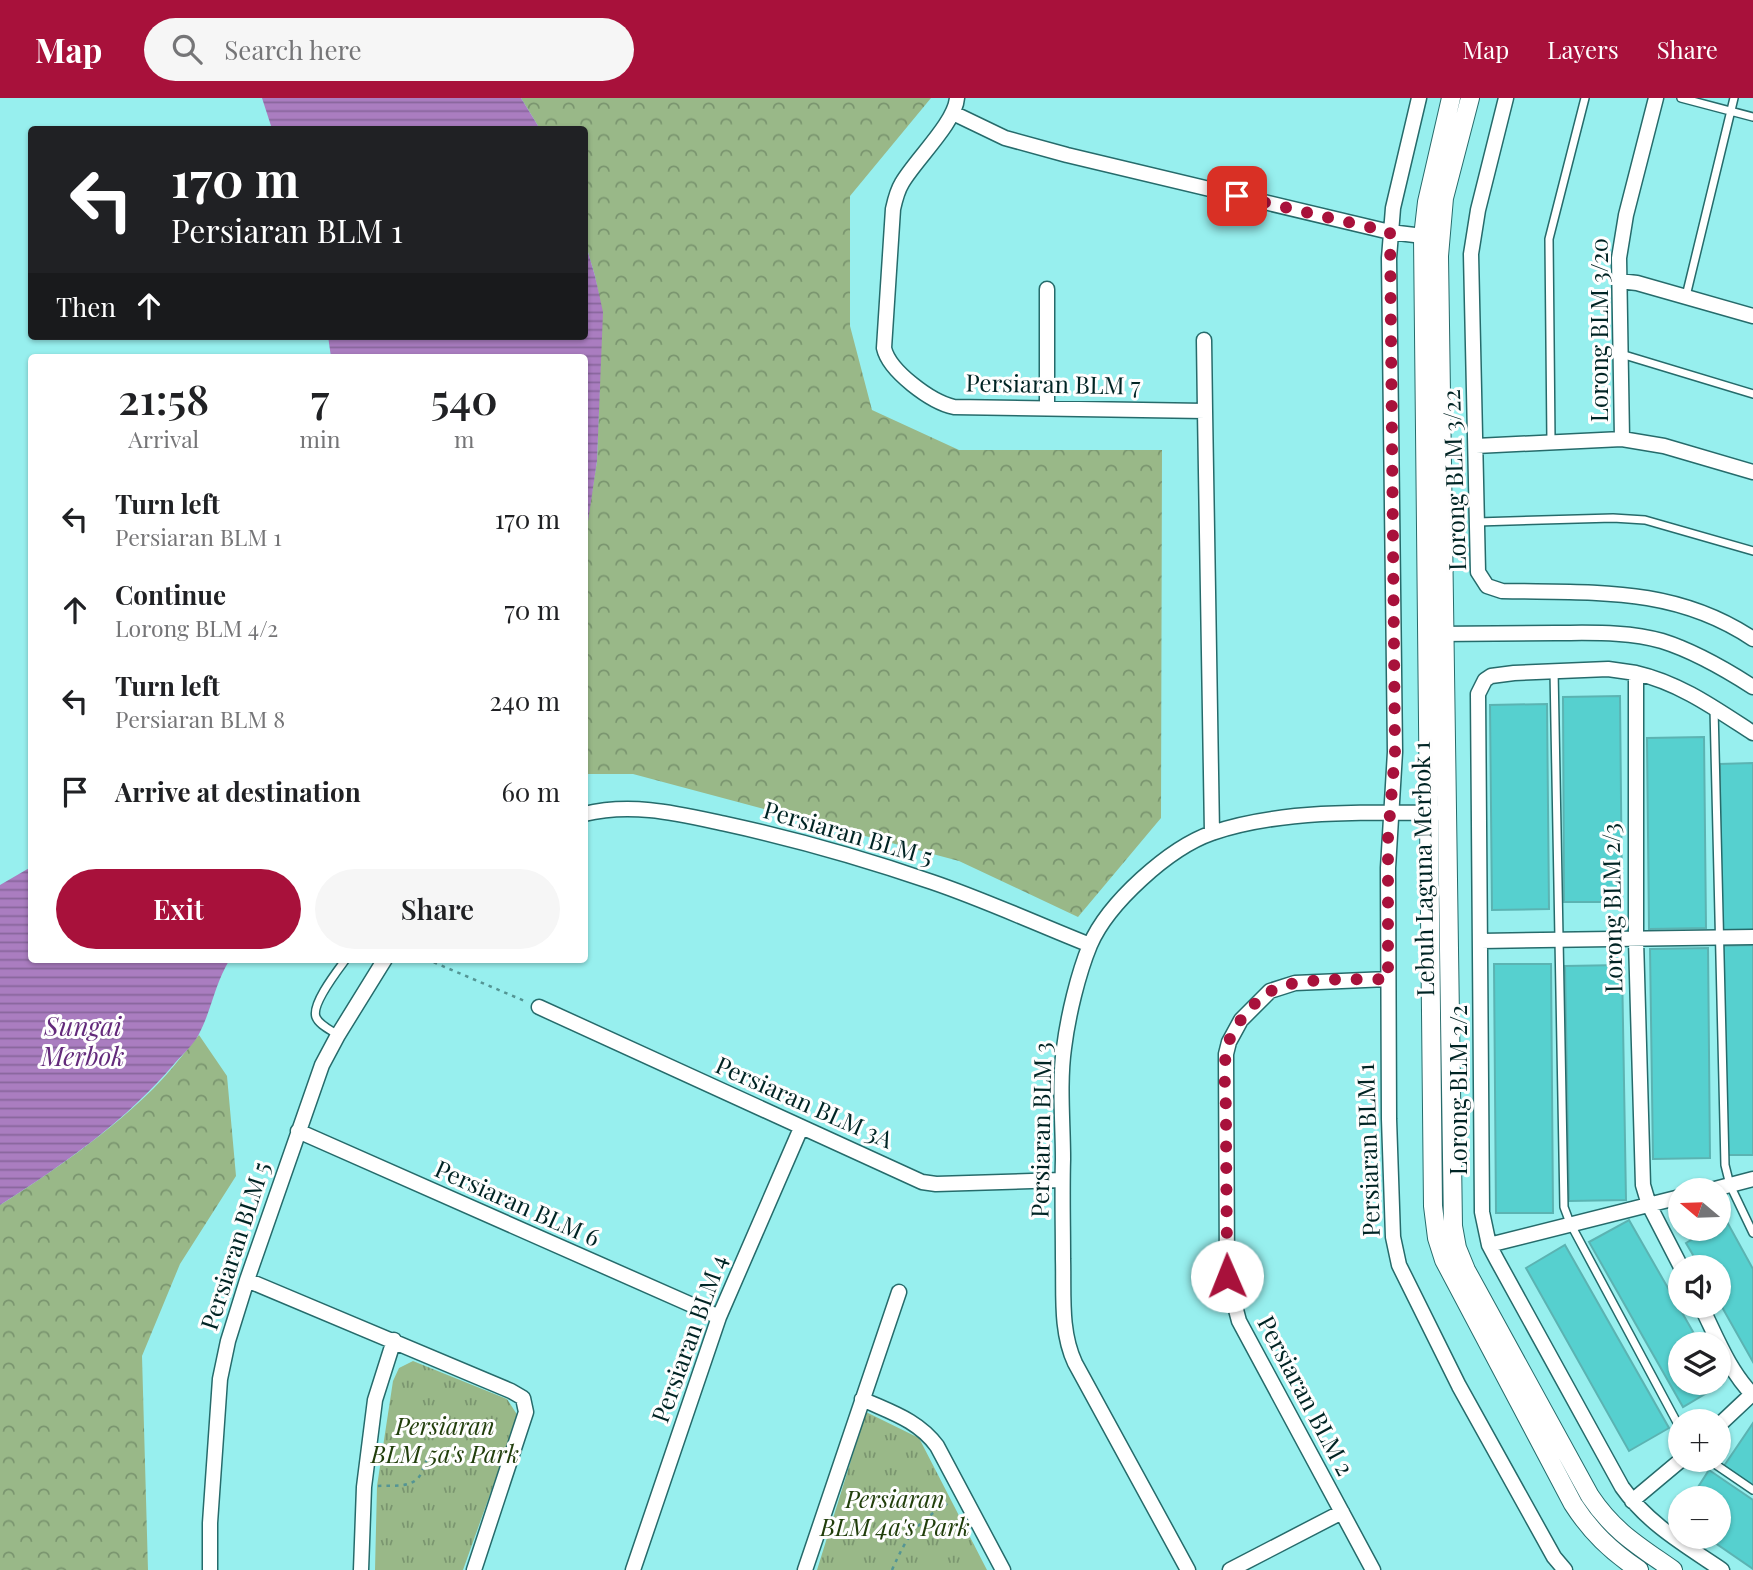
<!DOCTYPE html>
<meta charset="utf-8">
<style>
body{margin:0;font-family:"Playfair Display",serif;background:#f6f6f6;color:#202124;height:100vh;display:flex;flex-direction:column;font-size:26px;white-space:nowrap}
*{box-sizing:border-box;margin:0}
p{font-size:23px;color:#757577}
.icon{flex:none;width:38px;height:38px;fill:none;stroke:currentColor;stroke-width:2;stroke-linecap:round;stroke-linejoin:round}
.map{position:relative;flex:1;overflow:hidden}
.sheet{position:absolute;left:28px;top:256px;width:560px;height:609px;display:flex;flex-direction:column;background:#fff;border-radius:7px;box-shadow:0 2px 5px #0004}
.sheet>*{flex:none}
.banner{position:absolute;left:28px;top:28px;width:560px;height:214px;border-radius:7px;box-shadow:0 2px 5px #0004;background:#202124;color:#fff;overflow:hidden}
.needle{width:46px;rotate:289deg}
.fabs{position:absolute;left:1668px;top:1080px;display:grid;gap:14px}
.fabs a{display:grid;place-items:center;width:63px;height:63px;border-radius:50%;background:#fff;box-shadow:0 2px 5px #0004;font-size:35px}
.pin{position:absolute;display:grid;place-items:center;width:60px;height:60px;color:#fff;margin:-30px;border-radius:14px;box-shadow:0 4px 10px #0006}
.me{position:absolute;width:77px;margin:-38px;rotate:359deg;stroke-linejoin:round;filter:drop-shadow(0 0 5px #0008)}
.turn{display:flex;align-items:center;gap:24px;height:147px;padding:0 28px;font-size:32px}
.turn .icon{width:91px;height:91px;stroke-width:2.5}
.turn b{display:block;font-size:49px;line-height:60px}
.then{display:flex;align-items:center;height:66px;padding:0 28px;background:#0003;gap:14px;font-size:26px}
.eta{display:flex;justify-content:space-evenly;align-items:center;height:119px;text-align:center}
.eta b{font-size:42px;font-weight:600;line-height:49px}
.cta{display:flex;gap:14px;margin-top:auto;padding:14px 28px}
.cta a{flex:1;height:80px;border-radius:42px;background:#a8113b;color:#fff;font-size:28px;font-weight:600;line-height:80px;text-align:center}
.cta a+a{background:#f6f6f6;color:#202124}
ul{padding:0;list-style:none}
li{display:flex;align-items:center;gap:21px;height:91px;padding:0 28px}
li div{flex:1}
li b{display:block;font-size:26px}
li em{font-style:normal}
header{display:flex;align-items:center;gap:42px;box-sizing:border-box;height:98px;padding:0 35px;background:#a8113b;color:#fff}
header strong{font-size:33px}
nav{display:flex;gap:38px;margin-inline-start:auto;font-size:24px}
.search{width:490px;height:63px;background:#f6f6f6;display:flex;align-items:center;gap:18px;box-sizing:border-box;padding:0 24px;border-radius:38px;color:#757577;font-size:26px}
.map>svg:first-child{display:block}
.forest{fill:url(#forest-crowns)}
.park{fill:url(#park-tufts)}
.water{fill:url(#water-rules)}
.building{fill:#56d0cf;stroke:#5bb3b2;stroke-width:2}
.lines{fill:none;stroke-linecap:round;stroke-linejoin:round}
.service-casing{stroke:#266b6b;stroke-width:10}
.minor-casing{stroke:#266b6b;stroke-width:17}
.tertiary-casing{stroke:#266b6b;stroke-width:20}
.path{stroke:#549594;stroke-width:2.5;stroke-dasharray:3.5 5;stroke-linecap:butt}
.service{stroke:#fff;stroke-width:7}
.minor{stroke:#fff;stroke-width:14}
.tertiary{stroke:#fff;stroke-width:18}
.route{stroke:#a8113b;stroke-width:12;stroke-dasharray:0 21.6}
.labels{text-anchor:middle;stroke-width:6;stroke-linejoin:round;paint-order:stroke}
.street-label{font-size:24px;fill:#002424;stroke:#fefefe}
.park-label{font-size:24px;font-style:italic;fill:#213e0b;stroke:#fefefe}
.water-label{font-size:26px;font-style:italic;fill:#632a7b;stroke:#fefefe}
</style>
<header>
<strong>Map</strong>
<div class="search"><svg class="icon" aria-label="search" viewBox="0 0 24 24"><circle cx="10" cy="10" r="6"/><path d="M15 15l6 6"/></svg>Search here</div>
<nav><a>Map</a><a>Layers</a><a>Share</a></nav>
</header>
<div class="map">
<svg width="1753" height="1472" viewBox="0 0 1753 1472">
<defs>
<pattern id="forest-crowns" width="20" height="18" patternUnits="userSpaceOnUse" patternTransform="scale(1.75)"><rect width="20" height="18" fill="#99b888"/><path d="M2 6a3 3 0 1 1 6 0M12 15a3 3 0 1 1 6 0" fill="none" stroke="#7a956f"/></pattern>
<pattern id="park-tufts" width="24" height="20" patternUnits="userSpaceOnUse" patternTransform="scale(1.75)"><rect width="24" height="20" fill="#99b888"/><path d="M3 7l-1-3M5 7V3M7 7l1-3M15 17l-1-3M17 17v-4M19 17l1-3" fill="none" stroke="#7a956f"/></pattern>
<pattern id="water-rules" width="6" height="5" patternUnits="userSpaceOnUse" patternTransform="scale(1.75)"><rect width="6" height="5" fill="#aa7dc0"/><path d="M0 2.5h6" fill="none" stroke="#88669c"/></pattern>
</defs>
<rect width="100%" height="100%" fill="#97efee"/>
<!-- forest -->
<path class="forest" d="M521 0H931L850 98V228L872 312 959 352H1162L1161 720 1078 819 959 763 633 676H585L584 444 597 363 602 214 595 178 585 144 584 32 540 31Z
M199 937 227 978 236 1078 180 1166 142 1258 148 1472H0V1107C51 1075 111 1033 154 990 170 974 184 955 199 937Z"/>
<!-- park -->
<path class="park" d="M413 1263 507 1301 518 1318 463 1472H375L377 1388 393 1283 399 1270Z
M866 1314 919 1340 987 1472H817Z"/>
<!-- water -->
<path class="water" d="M262 0H521L540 31H272Z
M585 144 595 178 603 214 597 363 585 444 584 259H331L328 238H584Z
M31 769 32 861H230C215 885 212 911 199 936 194 946 183 956 175 965 127 1022 63 1067 0 1107V787Z"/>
<!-- building -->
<path class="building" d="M1620 598 1622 804H1564L1563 599Z
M1547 606 1549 811 1492 812 1490 607Z
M1704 639 1706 830 1649 831 1647 640Z
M1753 665V832L1721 833 1720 666Z
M1753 847V1057H1725L1722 848Z
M1708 850 1710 1060 1653 1061 1650 851Z
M1494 866H1551L1553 1115H1496Z
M1622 867 1626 1102 1569 1103 1565 868Z
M1629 1122 1700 1246H1680V1284H1718V1279L1722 1286 1683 1309 1589 1144Z
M1726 1122 1753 1171V1264L1718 1202V1169H1700L1686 1145 1711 1130H1718V1126Z
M1565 1147 1669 1330 1629 1353 1526 1170Z
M1753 1325V1388L1724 1368Z
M1709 1372 1753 1402V1471L1705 1438H1718V1400H1691Z"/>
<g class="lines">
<!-- service casing -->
<g class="service-casing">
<path id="service" d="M1681 0 1753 19
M1686 198 1734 0
M1621 256 1753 296
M1551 343 1549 141 1585 0
M1477 424 1613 420 1645 422 1753 453
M1554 572 1564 1109 1570 1125 1680 1330
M1714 610 1725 1067 1730 1087 1753 1135
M338 937C331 932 319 927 316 919 311 906 338 872 346 861
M1709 1362 1753 1392"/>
</g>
<!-- minor casing -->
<g class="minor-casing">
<path id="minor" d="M957 0C955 25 916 61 902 85 897 93 895 102 893 111L884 250C889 273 931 304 954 309L1205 313 1212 735
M1419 0 1393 110 1389 160 1395 654 1388 770 1389 1021 1393 1139 1399 1167 1459 1288 1554 1459 1565 1472
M1506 0 1478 112 1471 156 1478 474 1487 488 1502 493C1592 495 1674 488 1753 541
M953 15 1005 40 1067 57 1390 134 1431 139
M1619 183 1637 185 1753 218
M1047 191V310
M1204 242 1205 313
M1622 341 1619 160 1626 117 1656 0
M1476 348 1622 341 1664 348 1753 374
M1436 536C1476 536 1515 535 1555 535 1590 535 1628 533 1662 543 1694 553 1725 571 1753 589
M1636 575 1608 571 1514 575 1491 578 1485 582 1478 596 1482 1114 1489 1147 1497 1162 1622 1389C1648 1426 1685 1447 1722 1472
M584 716C633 704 679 716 726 726 795 741 865 761 932 784 985 802 1037 826 1090 847
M1481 843 1753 839
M539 909 922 1084 936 1086 1062 1082
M298 1033 719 1219
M1711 1092 1753 1081
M1489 1147 1680 1099
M1681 1169 1649 1107 1643 1087 1636 842V575C1680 585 1716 611 1753 635
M247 1182 511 1293 523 1300 526 1314 474 1472
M1701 1208C1716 1238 1729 1273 1753 1297
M862 1301C890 1314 918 1322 937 1348L1003 1472
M1718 1328 1752 1296
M1632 1403 1681 1362
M210 1472V1425L220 1281 228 1243 247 1182 322 967 338 937 385 861
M361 1472 364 1389 375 1302 394 1242
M633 1472 719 1219 801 1030
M805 1472 899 1194
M1188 1472 1075 1265C1060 1233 1064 1196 1063 1161 1063 1128 1062 1094 1063 1061 1063 1025 1059 986 1064 950 1068 918 1078 876 1090 847 1108 805 1169 750 1212 735 1281 711 1375 714 1448 715
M1230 1472 1342 1414
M1373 1472 1239 1223 1227 1178 1226 956 1229 944 1241 922 1270 893 1295 885 1388 881"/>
</g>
<!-- tertiary casing -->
<g class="tertiary-casing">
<path id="tertiary" d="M1451 0 1427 104 1423 139 1433 1108 1437 1140 1444 1162 1573 1406C1591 1434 1611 1453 1639 1472
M1470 0 1444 100 1439 158 1453 1128 1457 1150 1466 1172 1590 1398C1614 1434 1639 1448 1673 1472"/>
</g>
<!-- path -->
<path class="path" d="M426 861 527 904
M378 1388C390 1387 406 1390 416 1382 423 1377 423 1365 429 1359 447 1340 477 1355 494 1365
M892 1472C908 1436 916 1425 950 1404"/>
<!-- service -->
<use href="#service" class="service"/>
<!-- minor -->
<use href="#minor" class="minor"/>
<!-- tertiary -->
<use href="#tertiary" class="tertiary"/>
</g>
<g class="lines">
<!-- route -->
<path class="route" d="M1227 1178C1227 1124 1226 1070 1226 1016 1226 994 1222 968 1228 946 1234 927 1254 903 1271 893 1297 878 1358 882 1388 881V740L1395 654 1390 134 1237 98"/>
</g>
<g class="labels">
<!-- street labels -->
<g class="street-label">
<text transform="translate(1600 232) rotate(-90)" y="8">Lorong BLM 3/20</text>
<text transform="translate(1053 287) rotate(1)" y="8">Persiaran BLM 7</text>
<text transform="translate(1455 382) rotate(-92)" y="8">Lorong BLM 3/22</text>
<text transform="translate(848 736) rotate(16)" y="8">Persiaran BLM 5</text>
<text transform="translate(1424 771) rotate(-91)" y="8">Lebuh Laguna Merbok 1</text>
<text transform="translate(1613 810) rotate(-91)" y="8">Lorong BLM 2/3</text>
<text transform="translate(1459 992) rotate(-90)" y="8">Lorong BLM 2/2</text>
<text transform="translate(804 1005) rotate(24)" y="8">Persiaran BLM 3A</text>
<text transform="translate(1042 1032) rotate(-89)" y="8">Persiaran BLM 3</text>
<text transform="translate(1369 1052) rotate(-92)" y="8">Persiaran BLM 1</text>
<text transform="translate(517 1106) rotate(24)" y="8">Persiaran BLM 6</text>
<text transform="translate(236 1148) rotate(-72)" y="8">Persiaran BLM 5</text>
<text transform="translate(690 1241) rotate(-70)" y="8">Persiaran BLM 4</text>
<text transform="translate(1305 1298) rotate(62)" y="8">Persiaran BLM 2</text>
</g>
<!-- park labels -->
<g class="park-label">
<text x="445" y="1337">Persiaran<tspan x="445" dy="28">BLM 5a's Park</tspan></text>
<text x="895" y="1410">Persiaran<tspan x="895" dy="28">BLM 4a's Park</tspan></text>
</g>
<!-- water labels -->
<g class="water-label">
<text x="83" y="938">Sungai<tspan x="83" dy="30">Merbok</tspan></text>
</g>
</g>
</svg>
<div class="fabs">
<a><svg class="needle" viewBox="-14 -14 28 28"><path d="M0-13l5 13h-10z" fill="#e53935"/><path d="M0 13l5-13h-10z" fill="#757577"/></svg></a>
<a><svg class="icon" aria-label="sound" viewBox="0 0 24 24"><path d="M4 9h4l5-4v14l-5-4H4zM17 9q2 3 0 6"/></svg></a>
<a><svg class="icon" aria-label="layers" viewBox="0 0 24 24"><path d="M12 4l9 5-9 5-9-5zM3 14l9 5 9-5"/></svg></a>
<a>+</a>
<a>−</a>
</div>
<div class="pin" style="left:1237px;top:98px;background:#d93025"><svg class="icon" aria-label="arrive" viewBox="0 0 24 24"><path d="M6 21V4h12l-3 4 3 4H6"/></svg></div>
<svg class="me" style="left:1227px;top:1178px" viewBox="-20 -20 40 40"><circle r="19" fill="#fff"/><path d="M0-13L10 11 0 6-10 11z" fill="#a8113b"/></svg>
<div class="banner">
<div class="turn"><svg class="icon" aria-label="left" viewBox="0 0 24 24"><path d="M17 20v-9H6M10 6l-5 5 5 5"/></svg><div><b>170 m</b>Persiaran BLM 1</div></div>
<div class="then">Then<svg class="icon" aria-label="ahead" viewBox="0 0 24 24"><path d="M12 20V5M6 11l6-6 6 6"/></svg></div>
</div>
<section class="sheet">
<div class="eta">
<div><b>21:58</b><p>Arrival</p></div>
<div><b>7</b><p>min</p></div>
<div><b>540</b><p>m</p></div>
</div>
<ul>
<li><svg class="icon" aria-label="left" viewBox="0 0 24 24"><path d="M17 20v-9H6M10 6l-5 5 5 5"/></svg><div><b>Turn left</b><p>Persiaran BLM 1</p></div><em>170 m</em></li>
<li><svg class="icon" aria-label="ahead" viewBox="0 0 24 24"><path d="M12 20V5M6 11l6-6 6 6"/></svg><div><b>Continue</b><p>Lorong BLM 4/2</p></div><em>70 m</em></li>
<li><svg class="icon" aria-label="left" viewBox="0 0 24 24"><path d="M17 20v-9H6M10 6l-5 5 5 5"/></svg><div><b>Turn left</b><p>Persiaran BLM 8</p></div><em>240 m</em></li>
<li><svg class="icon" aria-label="arrive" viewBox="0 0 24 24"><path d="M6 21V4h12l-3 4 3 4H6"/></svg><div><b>Arrive at destination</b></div><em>60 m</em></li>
</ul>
<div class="cta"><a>Exit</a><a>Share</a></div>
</section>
</div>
